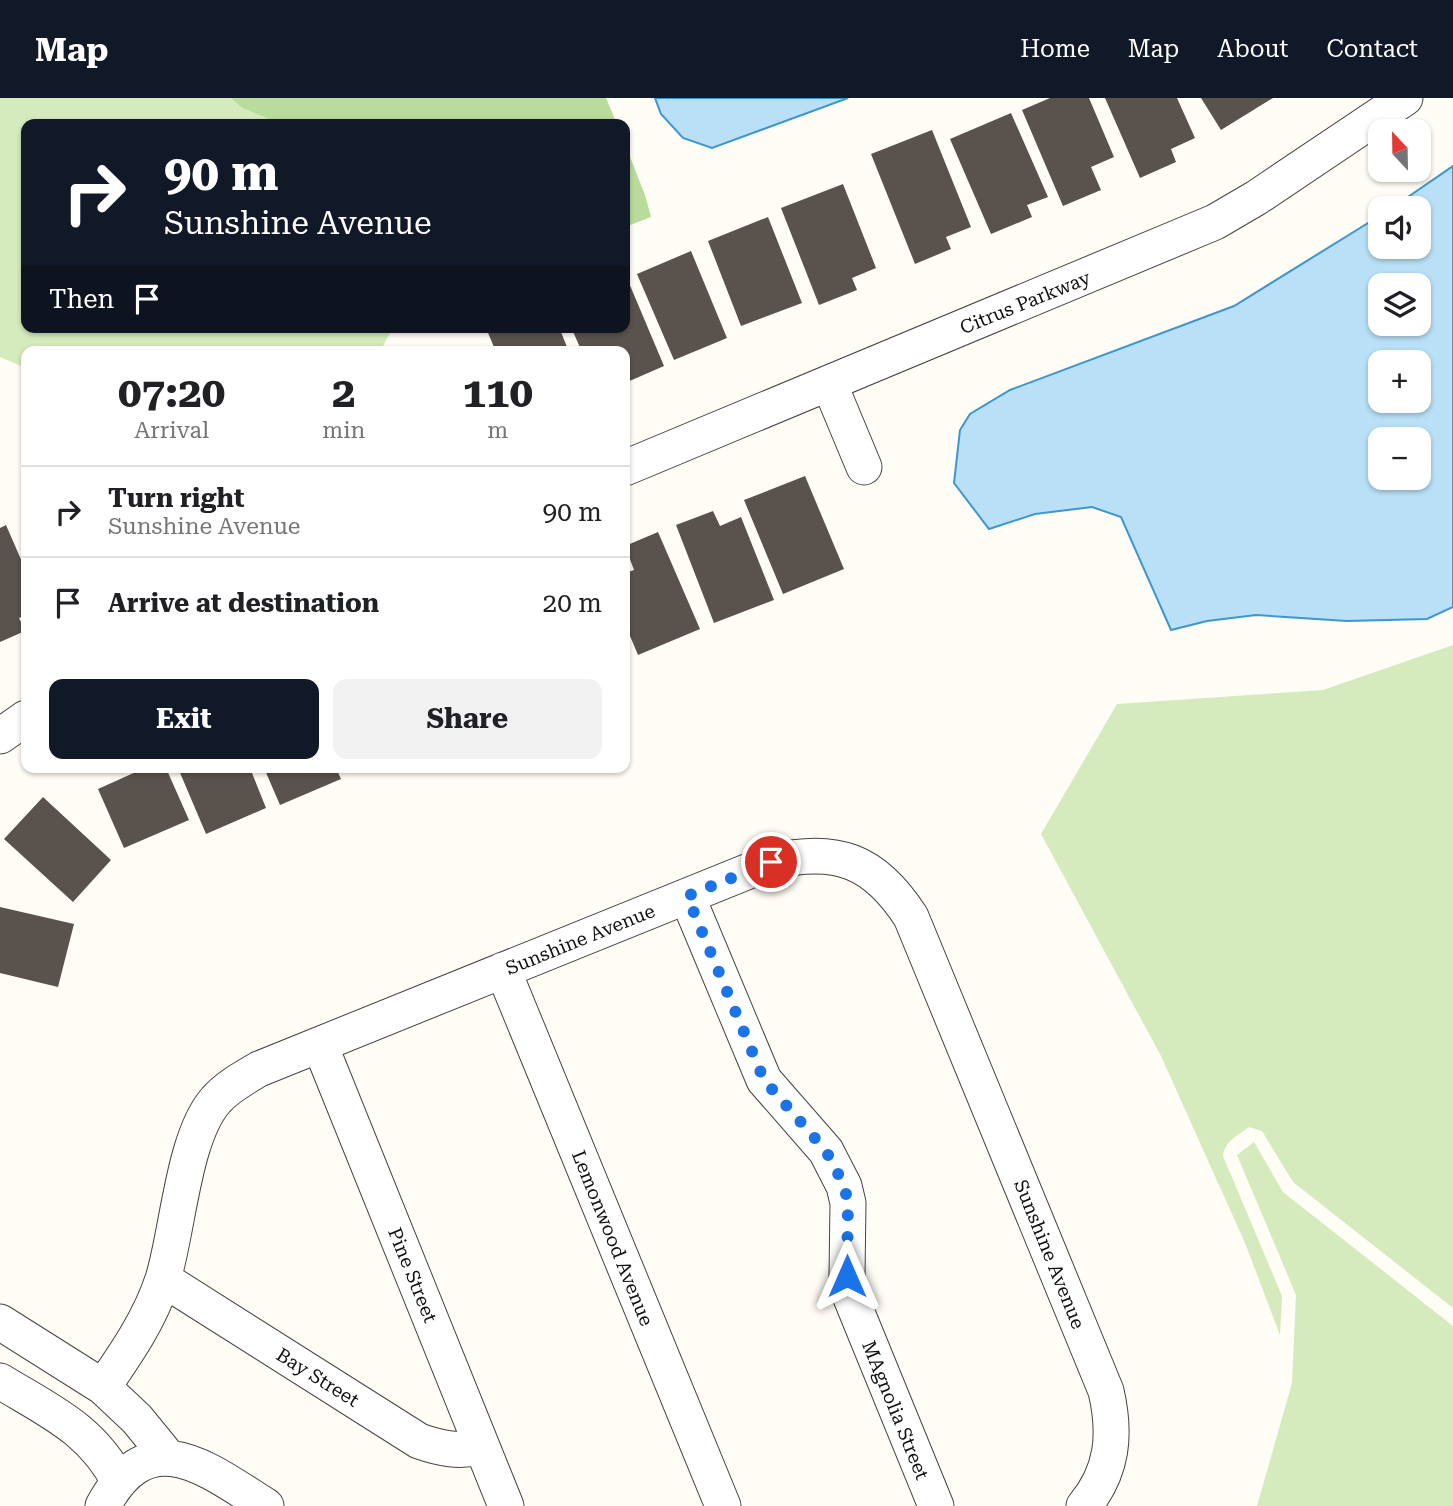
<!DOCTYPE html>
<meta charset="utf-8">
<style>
body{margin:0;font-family:"Roboto Serif",serif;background:#f2f2f2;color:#202124;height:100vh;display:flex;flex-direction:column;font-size:26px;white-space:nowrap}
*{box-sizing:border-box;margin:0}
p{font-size:23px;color:#757577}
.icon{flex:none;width:38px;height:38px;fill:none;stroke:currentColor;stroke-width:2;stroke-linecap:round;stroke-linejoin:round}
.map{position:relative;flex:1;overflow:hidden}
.side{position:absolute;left:21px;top:248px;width:609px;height:427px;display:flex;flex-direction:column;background:#fff;border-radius:14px;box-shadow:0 2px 5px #0004}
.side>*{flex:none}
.banner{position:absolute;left:21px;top:21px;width:609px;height:214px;border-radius:14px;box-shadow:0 2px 5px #0004;background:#111827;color:#fff;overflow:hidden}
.needle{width:46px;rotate:338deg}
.fabs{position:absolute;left:1368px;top:21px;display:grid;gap:14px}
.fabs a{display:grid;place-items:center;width:63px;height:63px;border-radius:14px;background:#fff;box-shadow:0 2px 5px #0004;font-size:35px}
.pin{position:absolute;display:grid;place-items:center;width:60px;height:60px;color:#fff;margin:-30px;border:4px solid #fff;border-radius:50%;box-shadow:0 2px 7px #0007}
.me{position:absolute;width:77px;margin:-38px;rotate:0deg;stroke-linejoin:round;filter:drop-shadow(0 0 5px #0008)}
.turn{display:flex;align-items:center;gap:24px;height:147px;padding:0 28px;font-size:32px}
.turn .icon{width:91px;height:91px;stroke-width:2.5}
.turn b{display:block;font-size:49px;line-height:60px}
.then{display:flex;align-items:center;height:66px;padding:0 28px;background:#0003;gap:14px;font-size:26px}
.eta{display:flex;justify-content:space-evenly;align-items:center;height:119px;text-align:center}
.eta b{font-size:42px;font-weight:700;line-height:49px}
.cta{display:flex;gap:14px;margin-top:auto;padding:14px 28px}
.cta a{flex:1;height:80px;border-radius:14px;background:#111827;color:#fff;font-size:28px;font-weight:700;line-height:80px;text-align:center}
.cta a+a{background:#f2f2f2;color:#202124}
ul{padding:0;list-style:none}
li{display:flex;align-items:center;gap:21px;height:91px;padding:0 28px;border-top:2px solid #e0e0e0}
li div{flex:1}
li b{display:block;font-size:26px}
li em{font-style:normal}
header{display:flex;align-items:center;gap:42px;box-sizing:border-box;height:98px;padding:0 35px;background:#111827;color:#fff}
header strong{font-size:33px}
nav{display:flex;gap:38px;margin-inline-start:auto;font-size:24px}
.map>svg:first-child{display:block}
.green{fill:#d5ebbd}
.forest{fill:#b9dc9c}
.water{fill:#b9e0f7;stroke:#3f96cf;stroke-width:2;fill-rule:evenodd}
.building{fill:#5a524d}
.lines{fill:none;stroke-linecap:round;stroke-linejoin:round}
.minor-casing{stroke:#444;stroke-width:37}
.minor{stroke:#fff;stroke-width:35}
.route{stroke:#1a73e8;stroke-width:12;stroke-dasharray:0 21.6}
.labels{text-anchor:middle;stroke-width:7;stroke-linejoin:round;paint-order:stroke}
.street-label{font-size:19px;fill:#111;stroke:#fff}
</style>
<header>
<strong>Map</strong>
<nav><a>Home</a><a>Map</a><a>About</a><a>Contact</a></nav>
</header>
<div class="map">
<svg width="1453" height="1408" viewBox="0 0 1453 1408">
<rect width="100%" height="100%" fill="#fffdf5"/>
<!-- green -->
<path class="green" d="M0 0H231L242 10 281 26H26V229H393L380 254H26V270L0 259Z
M1453 547V1210L1293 1084 1262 1033 1249 1029C1238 1037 1224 1044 1223 1058L1282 1198 1280 1237 1245 1145 1161 958 1041 736 1117 606 1323 592Z
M1254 1044 1283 1094 1453 1228V1408H1257L1292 1285 1296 1197 1237 1057Z"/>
<!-- forest -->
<path class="forest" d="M231 0H606L617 26H281L242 10Z
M625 46 645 97 651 119 625 129Z"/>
<!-- water -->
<path class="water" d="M655 0H848L712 50 683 40 661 16Z
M1453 68V509L1427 521 1347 523 1256 517 1207 523 1171 532 1121 419 1092 409 1035 416 989 431 954 385 960 332 970 316 1010 292 1234 208 1381 117V149H1419V110H1392ZM1381 187H1419V226H1381ZM1381 264H1419V303H1381ZM1381 341H1419V380H1381Z"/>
<!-- building -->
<path class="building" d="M1050 0H1089L1114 59 1091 69 1101 92 1063 108 1022 12Z
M1105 0H1177L1195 40 1171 51 1176 64 1140 80Z
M1201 0H1273L1221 32Z
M1011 15 1048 99 1027 107 1032 119 991 136 950 41Z
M932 32 971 129 946 139 951 151 915 166 871 56Z
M843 86 876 170 852 180 857 192 819 207 781 110Z
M768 119 802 205 741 228 708 143Z
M691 153 727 240 674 262 637 176Z
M629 185 664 268 625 285V254H582L571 229H625V187Z
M559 229 569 254H496L486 230Z
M805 378 844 471 783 496 744 402Z
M713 413 720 428 741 419 774 502 714 525 676 427Z
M6 427 26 473V517L19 520 25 533 0 544V430Z
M658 434 700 531 638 557 625 526V475L634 472 625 448Z
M137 670H166L189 722 124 750 98 691 138 673Z
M178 670H250L266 710 206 736Z
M264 670H336L341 681 280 707Z
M43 699 111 762 73 804 4 741Z
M0 809 74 826 58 889 0 875Z"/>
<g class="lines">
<!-- minor casing -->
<g class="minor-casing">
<path id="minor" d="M829 285 864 369
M625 370 1215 124 1256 100 1405 0
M0 638 26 620
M687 798 764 982 826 1053 844 1088 848 1105 847 1178 851 1200 936 1408
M503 872 723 1408
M320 947 506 1408
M163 1181 419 1343C442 1351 458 1354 482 1349
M0 1224 103 1289 137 1321 168 1359
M0 1283C49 1313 92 1331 119 1384
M103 1289C127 1254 150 1221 163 1181 178 1133 183 1039 216 1002 227 989 244 980 259 971L771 764C837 748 875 763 911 819L1106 1293C1116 1336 1113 1373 1084 1408
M103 1408C149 1322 207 1371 266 1408"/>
</g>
<!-- minor -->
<use href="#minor" class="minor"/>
</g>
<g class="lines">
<!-- route -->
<path class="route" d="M771 764 687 798 764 982 826 1053 844 1087 848 1105 847 1178"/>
</g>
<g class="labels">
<!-- street labels -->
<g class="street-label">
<text transform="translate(1025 204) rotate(-22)" y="7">Citrus Parkway</text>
<text transform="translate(580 841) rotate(-22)" y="7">Sunshine Avenue</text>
<text transform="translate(613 1140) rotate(68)" y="7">Lemonwood Avenue</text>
<text transform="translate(1050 1156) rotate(68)" y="7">Sunshine Avenue</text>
<text transform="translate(413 1177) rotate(68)" y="7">Pine Street</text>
<text transform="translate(318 1279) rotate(32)" y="7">Bay Street</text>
<text transform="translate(896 1312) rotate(68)" y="7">MAgnolia Street</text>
</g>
</g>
</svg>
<div class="fabs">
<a><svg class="needle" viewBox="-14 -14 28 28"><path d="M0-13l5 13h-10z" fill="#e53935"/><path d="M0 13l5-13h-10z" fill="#757577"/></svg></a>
<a><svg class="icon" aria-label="sound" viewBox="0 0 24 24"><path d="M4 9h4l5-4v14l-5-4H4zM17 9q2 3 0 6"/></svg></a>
<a><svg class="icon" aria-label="layers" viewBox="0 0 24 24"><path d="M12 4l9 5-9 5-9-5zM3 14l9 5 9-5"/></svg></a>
<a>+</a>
<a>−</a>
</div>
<div class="pin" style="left:771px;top:764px;background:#d93025"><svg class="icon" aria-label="arrive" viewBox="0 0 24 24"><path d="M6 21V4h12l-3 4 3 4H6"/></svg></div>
<svg class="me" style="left:847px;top:1178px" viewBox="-20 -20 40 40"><path d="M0-17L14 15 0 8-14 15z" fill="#1a73e8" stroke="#fff" stroke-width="4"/></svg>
<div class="banner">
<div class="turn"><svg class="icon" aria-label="right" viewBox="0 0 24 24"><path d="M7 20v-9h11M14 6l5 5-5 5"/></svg><div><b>90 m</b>Sunshine Avenue</div></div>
<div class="then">Then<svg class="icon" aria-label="arrive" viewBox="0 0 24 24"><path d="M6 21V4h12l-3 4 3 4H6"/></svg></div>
</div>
<section class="side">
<div class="eta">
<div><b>07:20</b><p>Arrival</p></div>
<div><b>2</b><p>min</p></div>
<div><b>110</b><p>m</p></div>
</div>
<ul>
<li><svg class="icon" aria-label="right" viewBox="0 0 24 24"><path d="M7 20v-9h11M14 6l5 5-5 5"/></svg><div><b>Turn right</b><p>Sunshine Avenue</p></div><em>90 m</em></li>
<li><svg class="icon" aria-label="arrive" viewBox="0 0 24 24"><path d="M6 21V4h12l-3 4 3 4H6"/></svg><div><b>Arrive at destination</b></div><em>20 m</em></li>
</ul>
<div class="cta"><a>Exit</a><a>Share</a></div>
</section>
</div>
